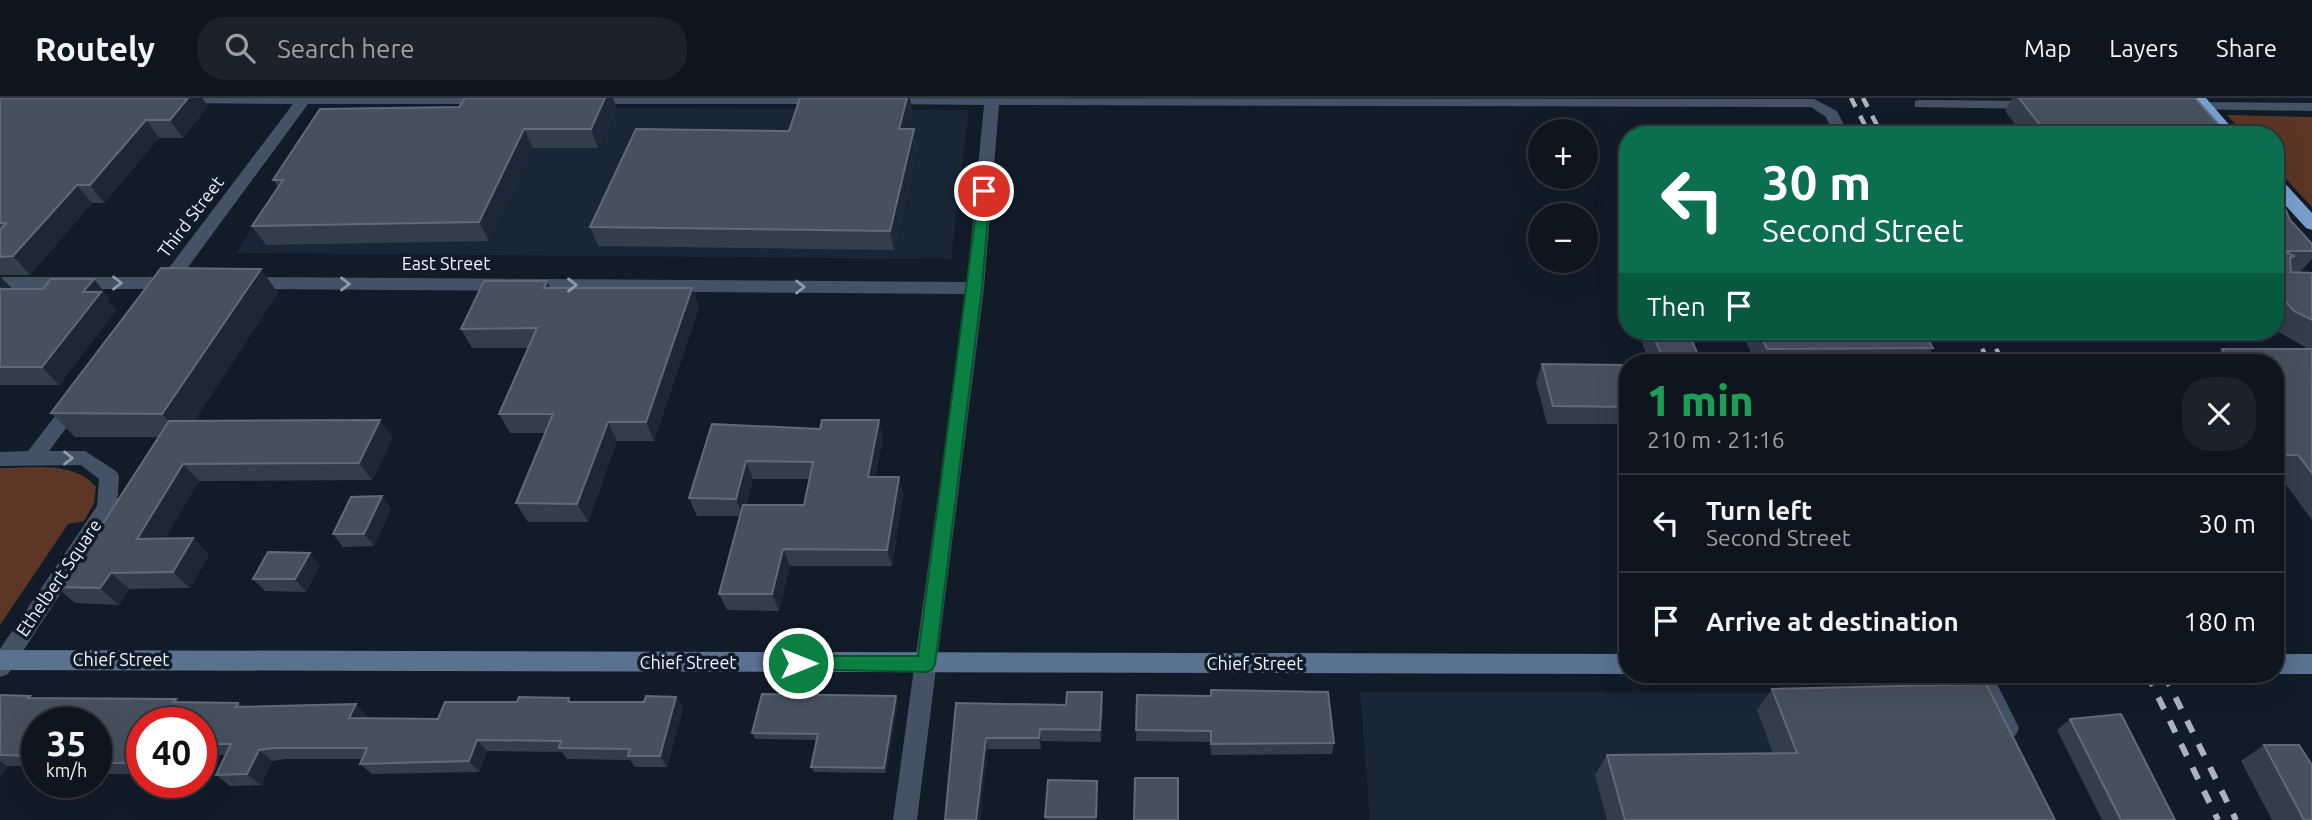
<!DOCTYPE html>
<meta charset="utf-8">
<style>
body{margin:0;font-family:Ubuntu,sans-serif;background:#1c222c;color:#f1f3f6;height:100vh;display:flex;flex-direction:column;font-size:26px;white-space:nowrap}
*{box-sizing:border-box;margin:0}
p{font-size:23px;color:#9b9fa4}
.icon{flex:none;width:38px;height:38px;fill:none;stroke:currentColor;stroke-width:2;stroke-linecap:round;stroke-linejoin:round}
.map{position:relative;flex:1;overflow:hidden}
.panel{position:absolute;left:1619px;top:256px;width:665px;height:329px;display:flex;flex-direction:column;background:#0e151f;border-radius:28px;box-shadow:0 7px 28px #0002,0 0 0 2px #2e343d}
.panel>*{flex:none}
.top-card{position:absolute;left:1619px;top:28px;width:665px;height:214px;border-radius:28px;box-shadow:0 7px 28px #0002,0 0 0 2px #2e343d;background:#0b6e4f;color:#fff;overflow:hidden}
.controls{position:absolute;left:1528px;top:21px;display:grid;gap:14px}
.controls a{display:grid;place-items:center;width:70px;height:70px;border-radius:50%;background:#0e151f;box-shadow:0 7px 28px #0002,0 0 0 2px #2e343d;font-size:35px}
.speed{position:absolute;left:21px;top:609px;display:flex;gap:14px;font-size:35px;font-weight:700;text-align:center}
.speed>*{display:grid;place-content:center;width:91px;height:91px;border-radius:50%;background:#0e151f;box-shadow:0 7px 28px #0002,0 0 0 2px #2e343d;line-height:1}
.speed small{font-size:18px;font-weight:400}
.speed .limit{border:10px solid #d22;background:#fff;color:#111}
.pin{position:absolute;display:grid;place-items:center;width:60px;height:60px;color:#fff;margin:-30px;border:4px solid #fff;border-radius:50%;box-shadow:0 2px 7px #0007}
.me{position:absolute;width:77px;margin:-38px;rotate:90deg;stroke-linejoin:round;filter:drop-shadow(0 0 5px #0008)}
.turn{display:flex;align-items:center;gap:24px;height:147px;padding:0 28px;font-size:32px}
.turn .icon{width:91px;height:91px;stroke-width:2.5}
.turn b{display:block;font-size:49px;line-height:60px}
.then{display:flex;align-items:center;height:66px;padding:0 28px;background:#0003;gap:14px;font-size:26px}
.round{display:grid;place-items:center;flex:none;width:74px;height:74px;border-radius:28px;background:#1c222c}
.overview{display:flex;align-items:center;justify-content:space-between;height:119px;padding:0 28px}
h1{font-size:42px;font-weight:800;line-height:52px;color:#1e9e55}
ul{padding:0;list-style:none}
li{display:flex;align-items:center;gap:21px;height:98px;padding:0 28px;border-top:2px solid #2e343d}
li div{flex:1}
li b{display:block;font-size:26px}
li em{font-style:normal}
header{display:flex;align-items:center;gap:42px;box-sizing:border-box;height:98px;padding:0 35px;background:#0e151f;border-bottom:2px solid #2e343d}
header strong{font-size:33px}
nav{display:flex;gap:38px;margin-inline-start:auto;font-size:24px}
.search{width:490px;height:63px;background:#1c222c;display:flex;align-items:center;gap:18px;box-sizing:border-box;padding:0 24px;border-radius:28px;color:#9b9fa4;font-size:26px}
.map>svg:first-child{display:block}
.built{fill:#182637}
.green{fill:#5d3625}
.lines{fill:none;stroke-linecap:round;stroke-linejoin:round}
.street{fill:#445266;fill-rule:evenodd}
.secondary{fill:#5a7190;fill-rule:evenodd}
.highway{fill:#7a9fcf;fill-rule:evenodd}
.rail-far1{stroke:#abb3be;stroke-width:4.5;stroke-dasharray:10 10;stroke-linecap:butt}
.rail{stroke:#abb3be;stroke-width:6;stroke-dasharray:13 13;stroke-linecap:butt}
.wall{fill:#333e4b;fill-rule:evenodd}
.shaded-wall{fill:#1d2836}
.building{fill:#47515e;stroke:#616a77;stroke-width:2}
.oneway{stroke:#909aaa}
.route{fill:#0b8043;stroke:#07532c;stroke-width:2}
.labels{text-anchor:middle;stroke-width:7;stroke-linejoin:round;paint-order:stroke}
.street-label{font-size:18px;fill:#ecf3fd;stroke:#121c29}
</style>
<header>
<strong>Routely</strong>
<div class="search"><svg class="icon" aria-label="search" viewBox="0 0 24 24"><circle cx="10" cy="10" r="6"/><path d="M15 15l6 6"/></svg>Search here</div>
<nav><a>Map</a><a>Layers</a><a>Share</a></nav>
</header>
<div class="map">
<svg width="2312" height="722" viewBox="0 0 2312 722">
<rect width="100%" height="100%" fill="#121c29"/>
<!-- built -->
<path class="built" d="M622 10 969 12 951 161 236 155 323 19Z
M1360 594 1964 595 2022 722H1370Z"/>
<!-- green -->
<path class="green" d="M2227 17 2312 19V109L2275 69V37H2245Z
M0 370C32 370 74 362 96 389L94 405 84 423 68 426 0 527Z"/>
<g class="lines">
<!-- street -->
<path class="street" d="M170 0H495L496 2 489 6H308L180 180 185 185 182 189 164 195 157 191H0V179H162L293 6 177 5Z
M584 0H831L832 2 825 6H590L585 5Z
M878 0 1814 1 1837 13 1849 37H1834L1826 19 1811 9 999 7 984 190 917 722H893L966 196 245 191 236 185 245 179 967 184 984 7 884 6 879 5Z
M1920 2 2035 3 2042 7 2035 11 1915 9V3Z
M2187 4 2312 5V13L2182 11V5Z
M76 298 85 305 49 353H85L116 373 119 378 117 409 8 576 0 579V551L97 408 99 381 81 367 0 368V354L28 353 69 300Z
M1970 576H1992L2019 630 2016 637 2008 640 2000 637Z"/>
<!-- secondary -->
<path class="secondary" d="M0 552 1628 556 1630 576 0 572Z
M2275 556H2312V576H2273Z"/>
<!-- highway -->
<path class="highway" d="M2189 0H2206L2238 37H2221Z
M2275 80 2281 81 2312 115V132L2306 130 2275 96Z"/>
<!-- rail-far1 -->
<path class="rail-far1" d="M1851 0 1870 37
M1863 0 1882 37
M1973 233 1989 264
M1987 233 2003 264"/>
<!-- rail -->
<path class="rail" d="M2147 576 2218 722
M2164 576 2236 722"/>
</g>
<!-- wall -->
<path class="wall" d="M0 0H202L208 8 183 40H159L104 105H92L30 177H0Z
M2012 0H2195L2228 37H2023L2005 13Z
M459 9 617 10 598 50H533L489 143 266 147 252 128 278 89 273 82Z
M912 12 907 31H914L917 50 894 152 598 148 590 129 789 33Z
M2290 122 2312 146V161L2301 173H2291V174L2312 175V422L2278 376H2275V264H2210L2222 251H2309L2275 232V192Z
M0 178 12 191 109 199 107 202 116 212 59 287H0Z
M551 190H692L699 209 654 343H617L588 424H528L516 405 545 335H510L499 316 529 250H472L461 231Z
M278 195 194 323 393 339 372 382 199 383 165 440H193L209 457 190 490 129 491 119 507 75 505 56 489 91 444 158 339H75L51 315Z
M1637 233H1688L1701 264H1650Z
M1741 233H1933L1932 236 1924 235 1933 250 1923 264H1755Z
M1542 266 1628 267V326H1547L1536 284Z
M712 326 883 339 875 379H899L903 397 892 468H790L779 513 727 512 719 496 740 418H697L689 400ZM753 381H809L804 407H746Z
M382 398 391 411 374 448 343 449 333 436Z
M320 467 306 494 265 493 253 481Z
M1772 591 2055 722H1607L1595 677 1607 657 1773 655 1757 612Z
M0 597 30 598 34 600 176 601 180 605H238L243 609 367 618 366 620 438 621 572 604H644L676 599 683 610 667 669H635L630 662 567 661 562 654 487 653 479 674 372 676 360 666 362 661H286L272 663 261 687 230 688 216 677 226 657H201V625H142V676H106L96 669V625H37V668H8L0 680Z
M1137 597 1334 645 1332 656 1211 657 1210 644 1136 643Z
M898 603 886 675 814 674 811 669 816 642 755 641 752 635Z
M956 605 1066 607 1103 606 1101 644 1041 643V651H988Z
M2070 621 2175 722H2102L2057 632Z
M2264 647 2312 722H2272L2241 663Z
M1097 683 1098 694 1097 722H1046L1045 719Z"/>
<!-- shaded-wall -->
<path class="shaded-wall" d="M188 0H202L208 8 183 40 170 22Z
M605 0H613L617 10 598 50 591 31Z
M907 0H910L912 12 903 50 899 31Z
M146 22 159 40 104 105 90 87Z
M524 31 533 50 489 143 479 124Z
M914 31 917 50 894 152 890 133Z
M77 87 92 105 30 177 13 158Z
M261 171 278 195 184 339 162 316Z
M0 178 15 194 0 204Z
M94 181 109 199 107 202 116 212 59 287 42 269 83 194Z
M547 183 556 202 544 190Z
M692 190 699 209 654 343 646 324Z
M380 322 393 339 372 382 359 365Z
M879 322 883 339 872 396 868 379Z
M608 324 617 343 588 424 577 406Z
M746 363 753 381 743 418 736 401Z
M183 366 199 383 155 458 137 441Z
M899 379 903 397 892 468 887 452Z
M382 398 391 411 374 448 364 436Z
M193 440 209 457 190 490 173 474Z
M783 451 790 468 779 513 772 496Z
M310 455 320 467 306 494 295 481Z
M111 475 129 491 119 507 100 490Z
M1102 594 1103 606 1101 644 1100 632Z
M896 598 898 603 886 675 884 670Z
M676 599 683 610 667 669 660 658Z
M356 606 367 618 361 632 349 620Z
M1040 631 1041 643V651L1039 640Z
M986 640 988 651 980 722H976Z
M477 642 487 653 479 674 469 663Z
M259 652 272 663 261 687 247 676Z
M0 663 8 668 0 680Z
M1097 683 1098 694 1097 722H1096Z"/>
<!-- building -->
<path class="building" d="M0 0H188L170 22H146L90 87H77L13 158 0 159V132L6 125H0Z
M465 0H605L591 31H524L479 124 252 128 283 82H273L320 11 459 9Z
M800 0H907L899 31H914L890 133 590 129 636 31 789 33Z
M2019 0H2195L2228 37H2048Z
M2275 110H2285L2290 122 2312 146V153H2285L2294 158 2290 160 2291 174 2312 175V222L2294 213 2275 192Z
M161 170 261 171 162 316 51 315Z
M51 181H94L83 194H101L42 269H0V191H43Z
M484 183H547L544 190H692L646 324H608L577 406 516 405 553 316H499L537 230 461 231Z
M1651 233H1688L1701 264H1665Z
M1759 233H1923L1933 250 1767 251Z
M2222 251H2312V375L2298 357H2287L2275 342V264H2232Z
M1542 266 1628 267V309L1553 308Z
M380 322 359 365 183 366 137 441 193 440 173 474 111 475 100 490 56 489 87 444H91L169 323Z
M822 322H879L868 379H899L887 452 783 451 772 496H719L743 407H804L813 364 746 363 736 401 689 400 712 326 820 331Z
M382 398 364 436H333L351 399Z
M268 454 310 455 295 481H253Z
M1986 586 2055 722H1625L1607 657 1797 655 1772 591Z
M1211 592 1328 594 1334 645 1211 646V633L1136 632 1137 597 1211 598Z
M1067 594H1102L1100 632 1040 631 1039 640H986L976 722H945L956 605 1066 607Z
M762 596 896 598 884 670 811 669 818 636 752 635Z
M0 597 30 598 28 600 176 601 173 604 238 605 236 609 356 606 349 620 438 621 445 604H517L519 599 569 600 568 604H644L646 598 676 599 660 658H628L630 651 559 650 561 643 477 642 469 663 360 666 367 650H274L259 652 247 676 216 677 231 646H201V625H142V660L139 665H96V625H37V658L0 657Z
M2121 616 2175 722H2121L2070 621Z
M2264 647H2299L2312 667V722H2304Z
M1135 680H1178V722H1134Z
M1048 682 1097 683 1096 719H1045Z"/>
<!-- one-way arrows -->
<defs><path id="oneway-chevron" d="M-2-3.5L2.5 0L-2 3.5" fill="none" stroke-width="1.6" stroke-linecap="round" stroke-linejoin="round" transform="scale(1.75)"/></defs>
<g class="oneway">
<use href="#oneway-chevron" transform="translate(117 185)"/>
<use href="#oneway-chevron" transform="translate(345 186)"/>
<use href="#oneway-chevron" transform="translate(572 187)"/>
<use href="#oneway-chevron" transform="translate(800 189)"/>
<use href="#oneway-chevron" transform="translate(68 360) rotate(1)"/>
</g>
<!-- route -->
<path class="route" d="M979 91 990 93 982 190 935 566 932 572 926 574 792 571 789 565 792 560 798 558H918Z"/>
<g class="labels">
<!-- street labels -->
<g class="street-label">
<text transform="translate(191 119) rotate(-53)" y="6">Third Street</text>
<text x="446" y="172">East Street</text>
<text transform="translate(59 480) rotate(-56)" y="6">Ethelbert Square</text>
<text x="121" y="568">Chief Street</text>
<text x="688" y="571">Chief Street</text>
<text x="1255" y="572">Chief Street</text>
</g>
</g>
</svg>
<div class="controls">
<a>+</a>
<a>−</a>
</div>
<div class="speed"><div>35<small>km/h</small></div><div class="limit">40</div></div>
<div class="pin" style="left:984px;top:93px;background:#d93025"><svg class="icon" aria-label="arrive" viewBox="0 0 24 24"><path d="M6 21V4h12l-3 4 3 4H6"/></svg></div>
<svg class="me" style="left:798px;top:565px" viewBox="-20 -20 40 40"><circle r="17" fill="#0b8043" stroke="#fff" stroke-width="3"/><path d="M0-11L8 9 0 5-8 9z" fill="#fff"/></svg>
<div class="top-card">
<div class="turn"><svg class="icon" aria-label="left" viewBox="0 0 24 24"><path d="M17 20v-9H6M10 6l-5 5 5 5"/></svg><div><b>30 m</b>Second Street</div></div>
<div class="then">Then<svg class="icon" aria-label="arrive" viewBox="0 0 24 24"><path d="M6 21V4h12l-3 4 3 4H6"/></svg></div>
</div>
<section class="panel">
<div class="overview"><div><h1>1 min</h1><p>210 m · 21:16</p></div><a class="round"><svg class="icon" aria-label="close" viewBox="0 0 24 24"><path d="M6 6l12 12M18 6L6 18"/></svg></a></div>
<ul>
<li><svg class="icon" aria-label="left" viewBox="0 0 24 24"><path d="M17 20v-9H6M10 6l-5 5 5 5"/></svg><div><b>Turn left</b><p>Second Street</p></div><em>30 m</em></li>
<li><svg class="icon" aria-label="arrive" viewBox="0 0 24 24"><path d="M6 21V4h12l-3 4 3 4H6"/></svg><div><b>Arrive at destination</b></div><em>180 m</em></li>
</ul>
</section>
</div>
